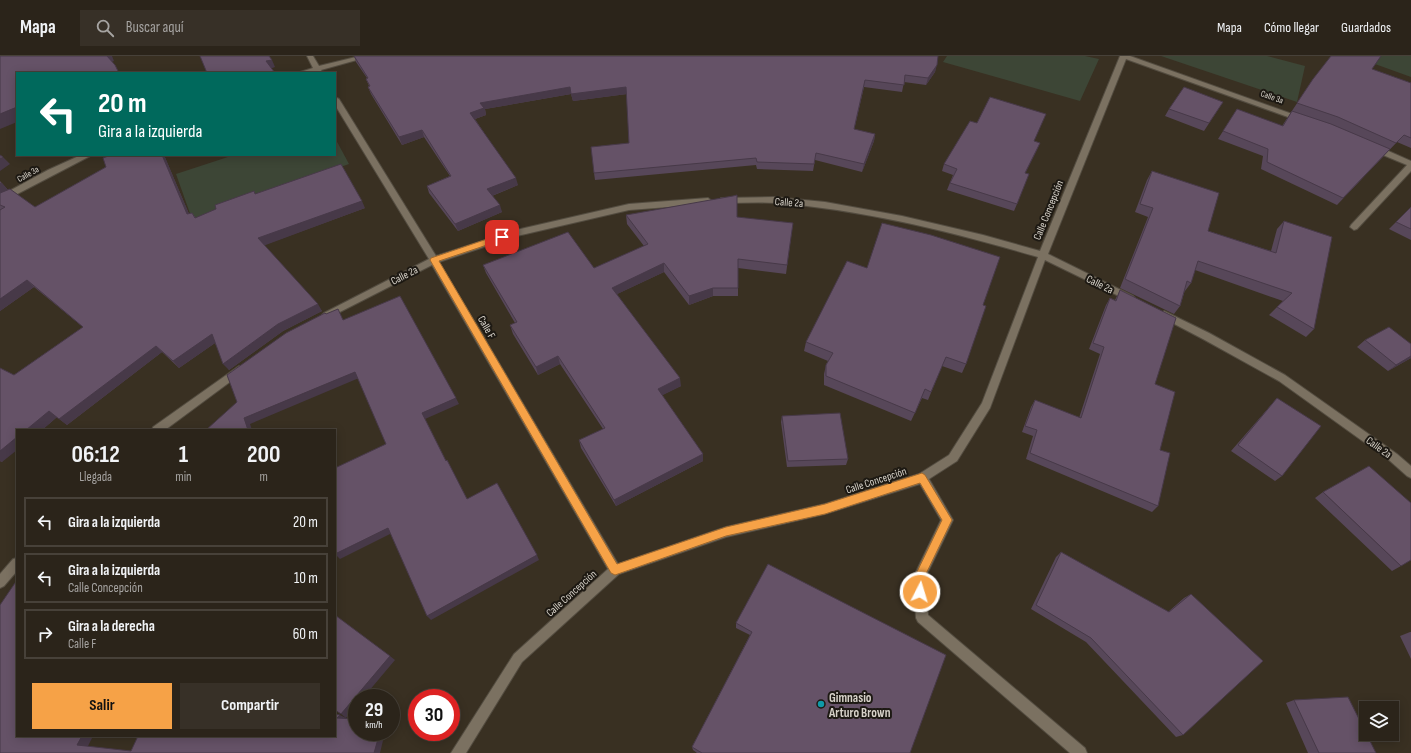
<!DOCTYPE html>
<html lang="es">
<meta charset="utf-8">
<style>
body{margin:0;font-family:"Sofia Sans Condensed",sans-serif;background:#373027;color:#f1f3f6;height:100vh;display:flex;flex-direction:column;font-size:15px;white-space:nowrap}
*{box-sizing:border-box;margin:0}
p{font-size:13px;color:#a6a4a2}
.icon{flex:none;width:22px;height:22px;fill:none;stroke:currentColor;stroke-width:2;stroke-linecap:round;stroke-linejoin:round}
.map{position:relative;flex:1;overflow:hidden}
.details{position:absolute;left:16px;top:373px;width:320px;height:308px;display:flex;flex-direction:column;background:#2b241a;border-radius:0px;box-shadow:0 2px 10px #0003,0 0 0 1px #474139}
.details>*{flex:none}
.banner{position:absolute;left:16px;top:16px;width:320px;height:84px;border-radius:0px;box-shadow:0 2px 10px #0003,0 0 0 1px #474139;background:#00695c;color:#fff;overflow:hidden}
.fabs{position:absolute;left:1359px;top:645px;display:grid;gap:8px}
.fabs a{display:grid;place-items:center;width:40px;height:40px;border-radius:0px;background:#2b241a;box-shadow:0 2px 10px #0003,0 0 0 1px #474139;font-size:20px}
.speed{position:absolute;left:348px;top:633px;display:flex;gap:8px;font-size:20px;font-weight:700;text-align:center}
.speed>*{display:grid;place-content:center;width:52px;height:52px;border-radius:50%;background:#2b241a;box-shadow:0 2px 10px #0003,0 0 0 1px #474139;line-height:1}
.speed small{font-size:10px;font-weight:400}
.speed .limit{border:6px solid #d22;background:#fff;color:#111}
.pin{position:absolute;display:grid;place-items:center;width:34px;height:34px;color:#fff;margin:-17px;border-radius:8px;box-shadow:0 2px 6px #0006}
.me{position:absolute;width:44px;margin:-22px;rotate:5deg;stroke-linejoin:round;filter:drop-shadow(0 0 3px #0008)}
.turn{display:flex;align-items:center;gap:14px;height:84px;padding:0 16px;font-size:18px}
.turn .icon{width:52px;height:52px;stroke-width:2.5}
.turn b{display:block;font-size:28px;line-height:34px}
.eta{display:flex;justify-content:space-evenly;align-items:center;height:68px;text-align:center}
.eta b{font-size:24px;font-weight:700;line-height:28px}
.cta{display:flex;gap:8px;margin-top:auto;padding:8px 16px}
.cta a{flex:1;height:46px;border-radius:0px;background:#f6a247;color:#111;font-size:16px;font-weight:700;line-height:46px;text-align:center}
.cta a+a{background:#373027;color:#f1f3f6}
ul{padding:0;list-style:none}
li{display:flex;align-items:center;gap:12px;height:50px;margin:0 8px 6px;padding:0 8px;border:2px solid #474139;border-radius:0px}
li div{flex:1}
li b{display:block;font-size:15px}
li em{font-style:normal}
header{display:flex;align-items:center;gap:24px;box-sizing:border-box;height:56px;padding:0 20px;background:#2b241a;border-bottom:1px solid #474139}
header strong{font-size:19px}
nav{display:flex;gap:22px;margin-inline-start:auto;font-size:14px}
.search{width:280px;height:36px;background:#373027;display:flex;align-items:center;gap:10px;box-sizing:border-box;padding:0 14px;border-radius:0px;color:#a6a4a2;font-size:15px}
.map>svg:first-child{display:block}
.green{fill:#3d4636}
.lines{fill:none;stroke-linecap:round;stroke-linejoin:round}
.minor-casing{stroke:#534c40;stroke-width:2}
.minor{fill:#7b7161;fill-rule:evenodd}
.wall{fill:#574759}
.shaded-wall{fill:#473948}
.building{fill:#655267;stroke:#473948}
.route{fill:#f6a247;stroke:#a0692e}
.culture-dot{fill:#0f9aa8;stroke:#1d1913;stroke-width:1.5}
.labels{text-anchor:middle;stroke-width:4;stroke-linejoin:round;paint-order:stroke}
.far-street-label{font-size:9px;fill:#d7d2c9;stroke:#1d1913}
.street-label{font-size:11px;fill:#d7d2c9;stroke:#1d1913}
.near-poi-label{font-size:13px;font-weight:bold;fill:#d7d2c9;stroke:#1d1913;text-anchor:start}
</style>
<header>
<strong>Mapa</strong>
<div class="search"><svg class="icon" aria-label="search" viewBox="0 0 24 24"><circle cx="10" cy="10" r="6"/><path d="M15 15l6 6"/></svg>Buscar aquí</div>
<nav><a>Mapa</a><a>Cómo llegar</a><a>Guardados</a></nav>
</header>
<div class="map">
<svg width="1411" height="697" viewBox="0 0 1411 697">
<rect width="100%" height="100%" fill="#393022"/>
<!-- green -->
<path class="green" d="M947 0H1085L1099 3 1080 45 943 6Z
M1161 0H1267L1305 10 1297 46Z
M1381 0H1411V21L1375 8Z
M335 82 349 108 192 163 176 118 234 99H335Z"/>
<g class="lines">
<!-- minor casing -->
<g class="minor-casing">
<path id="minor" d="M307 0H313L319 10 360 0H371L321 14 323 17H315V16L297 17 313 12Z
M1120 0H1130L1306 63 1302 65H1299L1126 3 1048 198 1133 240 1135 242 1130 245 1127 244 1045 204 990 352 957 405 929 423 953 464 925 522 928 559 1085 692 1087 697H1070L918 566 916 562 913 522 941 464 920 428 825 458 726 481 619 518 522 606 466 697H451L514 598 608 513 432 209 330 261H324L322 259 324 257 429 203 335 49V41L339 43 436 200 516 174 629 148 708 142 712 145 708 148 629 154 517 180 439 206 618 508 726 471 825 448 919 418 949 399 982 347 1038 201C952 176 865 154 776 147 759 146 741 147 724 147L721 146V142L774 141 825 146 902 160 983 179 1040 195Z
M1371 90H1377L1411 105V115L1357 173 1354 174 1350 171 1351 169 1407 109 1371 94Z
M81 99H92L0 147V140L48 114Z
M1164 255 1209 277 1285 319 1397 398 1411 410V422L1407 420 1389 404 1279 325 1203 283 1161 261 1159 259 1161 257Z
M239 310 242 311 244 314 242 317 165 374H152L153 371Z
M17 502V515L4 530 0 532V518L13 503Z"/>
</g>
<!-- minor -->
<use href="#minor" class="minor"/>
</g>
<!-- wall -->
<path class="wall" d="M352 0H938L935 16 926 29 904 26 902 36 864 31 854 74 875 78 874 85 862 116 815 104 813 115 757 113 756 109 595 124 594 117 629 87 627 38 573 45 571 38 485 53 486 59 475 63 518 129 492 140 502 156 458 175 429 137 427 130 450 120 424 81 402 89 371 38 368 31 369 30 366 23 367 22 356 6 354 0Z
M1372 13 1411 27V92L1397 86 1337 149 1261 113 1263 100 1218 83 1237 53 1282 70 1313 23Z
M1223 46 1204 75 1165 60 1169 53Z
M1034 85 1040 87 1025 117 1017 148 1014 155 947 134 953 119 942 115 944 108Z
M111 99H164L189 158 192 157 196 162 216 153 254 135 255 138 365 152 264 189 322 255 283 275 229 314 215 287 179 312 162 296 67 369 57 361 42 374H17L2 406 0 405V312L14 319 83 271 34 231 0 255V154H1L0 153V125L8 134 35 151 106 111Z
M1152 115 1208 175 1271 195 1277 173 1284 165 1314 273 1306 281 1269 259 1283 245 1195 214 1191 227 1185 235V234L1180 250 1174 258 1120 232 1148 161 1135 156 1147 124Z
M1411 151V184L1389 173Z
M626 159 737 161 793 167 786 218 738 212V240H713L689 249 664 216 617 238 681 330 662 339 703 398V405L616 450 581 392 579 384 603 373 560 308 538 319 513 278 510 269 515 267 486 217 483 209 594 212 644 190 627 168Z
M1120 234 1155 328 1160 394 1158 450 1152 456 1026 403 1033 380 1022 376 1031 351 1035 344 1079 362 1100 298 1089 293 1106 249 1110 242 1115 244Z
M983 249 966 308 962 317 942 310 928 344 922 342 911 365 824 329V318L826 309 828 305 804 295 806 286Z
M1365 284 1411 302 1388 315 1357 291Z
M1277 342 1282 420 1275 425 1231 395 1271 349Z
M782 360 848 403 846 409 787 411 781 366Z
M1323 436 1401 510 1392 515 1315 442Z
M1061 496 1168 556 1184 542 1191 538 1183 679 1176 681 1086 586 1031 553 1056 501Z
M768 508 910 697H697L693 694 692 691 750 579 736 572V567Z
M1410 576H1411V603L1400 580Z
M1294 644 1376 697H1308L1286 647Z"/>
<!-- shaded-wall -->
<path class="shaded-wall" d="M107 0H112L114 5 111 6Z
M272 4 275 11 270 13 266 5Z
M937 9 935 16 926 29 928 22Z
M570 31 571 38 485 53 486 59 472 64 470 57 480 47Z
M626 31 627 38 573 45 571 38Z
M17 51V66L0 73V58Z
M422 74 424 81 402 89 399 81Z
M875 78 874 85 862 116 864 108Z
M1040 87 1037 94 1022 124 1025 117Z
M162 99H164L192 165 187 158Z
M3 101 10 108 0 115V103Z
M516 122 518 129 489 141 487 133Z
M0 127H2L8 134 0 138Z
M362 145 365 152 263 190 258 182Z
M500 149 502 156 458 175 455 168Z
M664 207V216L613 240 612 232Z
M27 224 34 231 0 255V243Z
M713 232V240L689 249V240Z
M318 248 322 255 283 275 229 314 223 308 278 268Z
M212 278 218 285 179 312 173 305Z
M156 290 162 296 67 369 59 363Z
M558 300 560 308 538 319 536 311Z
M1411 300V302L1388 315 1396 309Z
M355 316 359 322 250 368 252 374H248L244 362Z
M680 322 681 330 659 341 658 333Z
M456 342 459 348 425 363 449 411 422 357Z
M49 355 57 361 42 374H26Z
M17 381V394L2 406 0 405V395Z
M703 398V405L616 450 614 444Z
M388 472 392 477 340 503 335 498Z
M537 499 539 504 431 564 427 560Z
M390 600 395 604 363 642H357V649L346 662 341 658Z
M340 659 346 662 343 665 337 662Z
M380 676H385L380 697H374Z
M82 680H93L87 692 77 689Z"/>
<!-- building -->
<path class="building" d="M0 0H107L115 9 119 17H17V51L0 58Z
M200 0H269L272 4 266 5 275 17H207Z
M354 0H938L937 9 928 22 905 19 904 29 865 24 854 73 875 78 864 108 816 97 814 108 757 106 756 102 594 117 591 91 629 87 626 31 571 38 570 31 480 47 484 52 470 57 516 122 487 133 500 149 455 168 427 130 451 120 422 74 399 81 368 31 370 30 366 23 368 22Z
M1331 0H1381L1372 13 1411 27V82L1404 79 1396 87 1338 61 1297 47 1313 23Z
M1184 31 1223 46 1209 67 1169 53Z
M990 41 1046 58 1034 85 1040 87 1025 117 1029 118 1017 148 950 127 957 113 944 108 970 65 977 67Z
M1237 53 1283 70 1292 55 1331 68 1390 93 1343 142 1267 106 1268 93 1223 75Z
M0 99 3 101 0 103Z
M111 99H162L187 158 192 157 195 162 216 153 215 149 254 135 255 138 341 108 362 145 258 182 318 248 278 268 223 308 212 278 173 305 156 290 59 363 49 355 26 374H17V381L0 395V312L14 319 83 271 27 224 0 243V154L5 151 0 149V137L10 133 35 151 106 111 103 102Z
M1152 115 1219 137 1208 175 1276 197 1284 165 1332 181 1314 273 1277 251 1292 237 1198 205 1191 227 1187 225 1180 250 1125 223 1153 152 1140 148Z
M737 139V161L793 167 787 209 738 203V232H713L689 240 664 207 612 232 680 322 658 333 703 398 614 444 579 384 605 372 558 300 536 311 510 269 517 266 483 209 568 176 594 212 648 188 626 159 733 140Z
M1411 151V173L1396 166Z
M882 167 931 179 1000 201 983 249 986 250 966 308 946 301 931 336 925 333 915 357 826 320V309L833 297 806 286 847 205 867 212Z
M1120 234 1176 262 1155 328 1175 336 1160 394 1170 397 1158 450 1030 397 1037 374 1025 370 1035 344 1081 362 1104 291 1093 287 1110 242 1116 245Z
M400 240 456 342 422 357 446 405 447 404 467 443 497 427 537 499 427 560 388 472 335 498V412L386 388 355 316 244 362 248 374H206L237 346 227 319 286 277 325 257 326 258 338 253 343 264Z
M1389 271 1411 288V300L1396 309 1365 284Z
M1277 342 1321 370 1282 420 1238 389Z
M840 357 848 403 788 405 782 360Z
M1369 410 1411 447V504L1401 510 1323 436Z
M1061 496 1169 556 1191 538 1263 605 1183 679 1091 582 1036 549Z
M768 508 946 599 910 697H702L692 691 752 576 736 567Z
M17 524V680H82L77 689 131 695 138 680H335V658L340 659 337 662 357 663V676H380L374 697H0V549Z
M335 559 390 600 341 658 335 654Z
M1348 641 1376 697H1319L1294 644Z"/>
<!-- route -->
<path class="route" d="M499 179H502L506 181 505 183 439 205 617 508 726 471 825 448 922 417 925 419 952 464 924 522 926 536 924 539 920 541 916 539 914 522 942 464 920 427 825 458 726 480 615 519 611 517 430 204 431 202Z"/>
<!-- markers -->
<circle class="culture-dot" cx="821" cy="648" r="4"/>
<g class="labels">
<!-- far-street labels -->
<g class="far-street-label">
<text transform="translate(1272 41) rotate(20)" y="3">Calle 3a</text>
<text transform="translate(28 118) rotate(-29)" y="3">Calle 3a</text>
</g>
<!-- street labels -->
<g class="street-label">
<text transform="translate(789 146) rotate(4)" y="4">Calle 2a</text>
<text transform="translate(1048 154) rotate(-68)" y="4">Calle Concepción</text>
<text transform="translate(404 219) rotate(-27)" y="4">Calle 2a</text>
<text transform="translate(1100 228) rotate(26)" y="4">Calle 2a</text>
<text transform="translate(487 271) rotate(60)" y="4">Calle F</text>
<text transform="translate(1379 391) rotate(36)" y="4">Calle 2a</text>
<text transform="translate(876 424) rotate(-18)" y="4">Calle Concepción</text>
<text transform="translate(571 537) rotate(-42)" y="4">Calle Concepción</text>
</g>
<!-- near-poi labels -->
<g class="near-poi-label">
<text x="829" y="646">Gimnasio<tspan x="829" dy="15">Arturo Brown</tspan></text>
</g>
</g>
</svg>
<div class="fabs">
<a><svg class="icon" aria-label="layers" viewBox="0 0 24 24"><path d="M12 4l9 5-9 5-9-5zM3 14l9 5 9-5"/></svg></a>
</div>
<div class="speed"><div>29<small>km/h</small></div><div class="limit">30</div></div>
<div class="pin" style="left:502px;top:181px;background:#d93025"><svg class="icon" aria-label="arrive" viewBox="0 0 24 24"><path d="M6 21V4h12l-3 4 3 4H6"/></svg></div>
<svg class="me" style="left:920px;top:536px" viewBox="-20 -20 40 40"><circle r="17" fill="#f6a247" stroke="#fff" stroke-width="3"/><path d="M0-11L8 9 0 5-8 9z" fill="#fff"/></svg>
<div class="banner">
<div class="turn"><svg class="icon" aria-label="left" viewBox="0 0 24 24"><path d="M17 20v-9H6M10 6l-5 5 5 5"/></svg><div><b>20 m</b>Gira a la izquierda</div></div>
</div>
<section class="details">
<div class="eta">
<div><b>06:12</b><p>Llegada</p></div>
<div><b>1</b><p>min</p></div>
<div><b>200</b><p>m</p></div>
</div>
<ul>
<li><svg class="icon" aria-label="left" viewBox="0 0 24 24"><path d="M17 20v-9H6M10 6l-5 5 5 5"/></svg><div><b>Gira a la izquierda</b></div><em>20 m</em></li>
<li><svg class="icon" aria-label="left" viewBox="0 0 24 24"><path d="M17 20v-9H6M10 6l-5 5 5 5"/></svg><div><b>Gira a la izquierda</b><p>Calle Concepción</p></div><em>10 m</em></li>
<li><svg class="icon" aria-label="right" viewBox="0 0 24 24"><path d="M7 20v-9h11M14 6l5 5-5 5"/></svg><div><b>Gira a la derecha</b><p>Calle F</p></div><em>60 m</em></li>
</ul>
<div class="cta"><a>Salir</a><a>Compartir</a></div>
</section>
</div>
